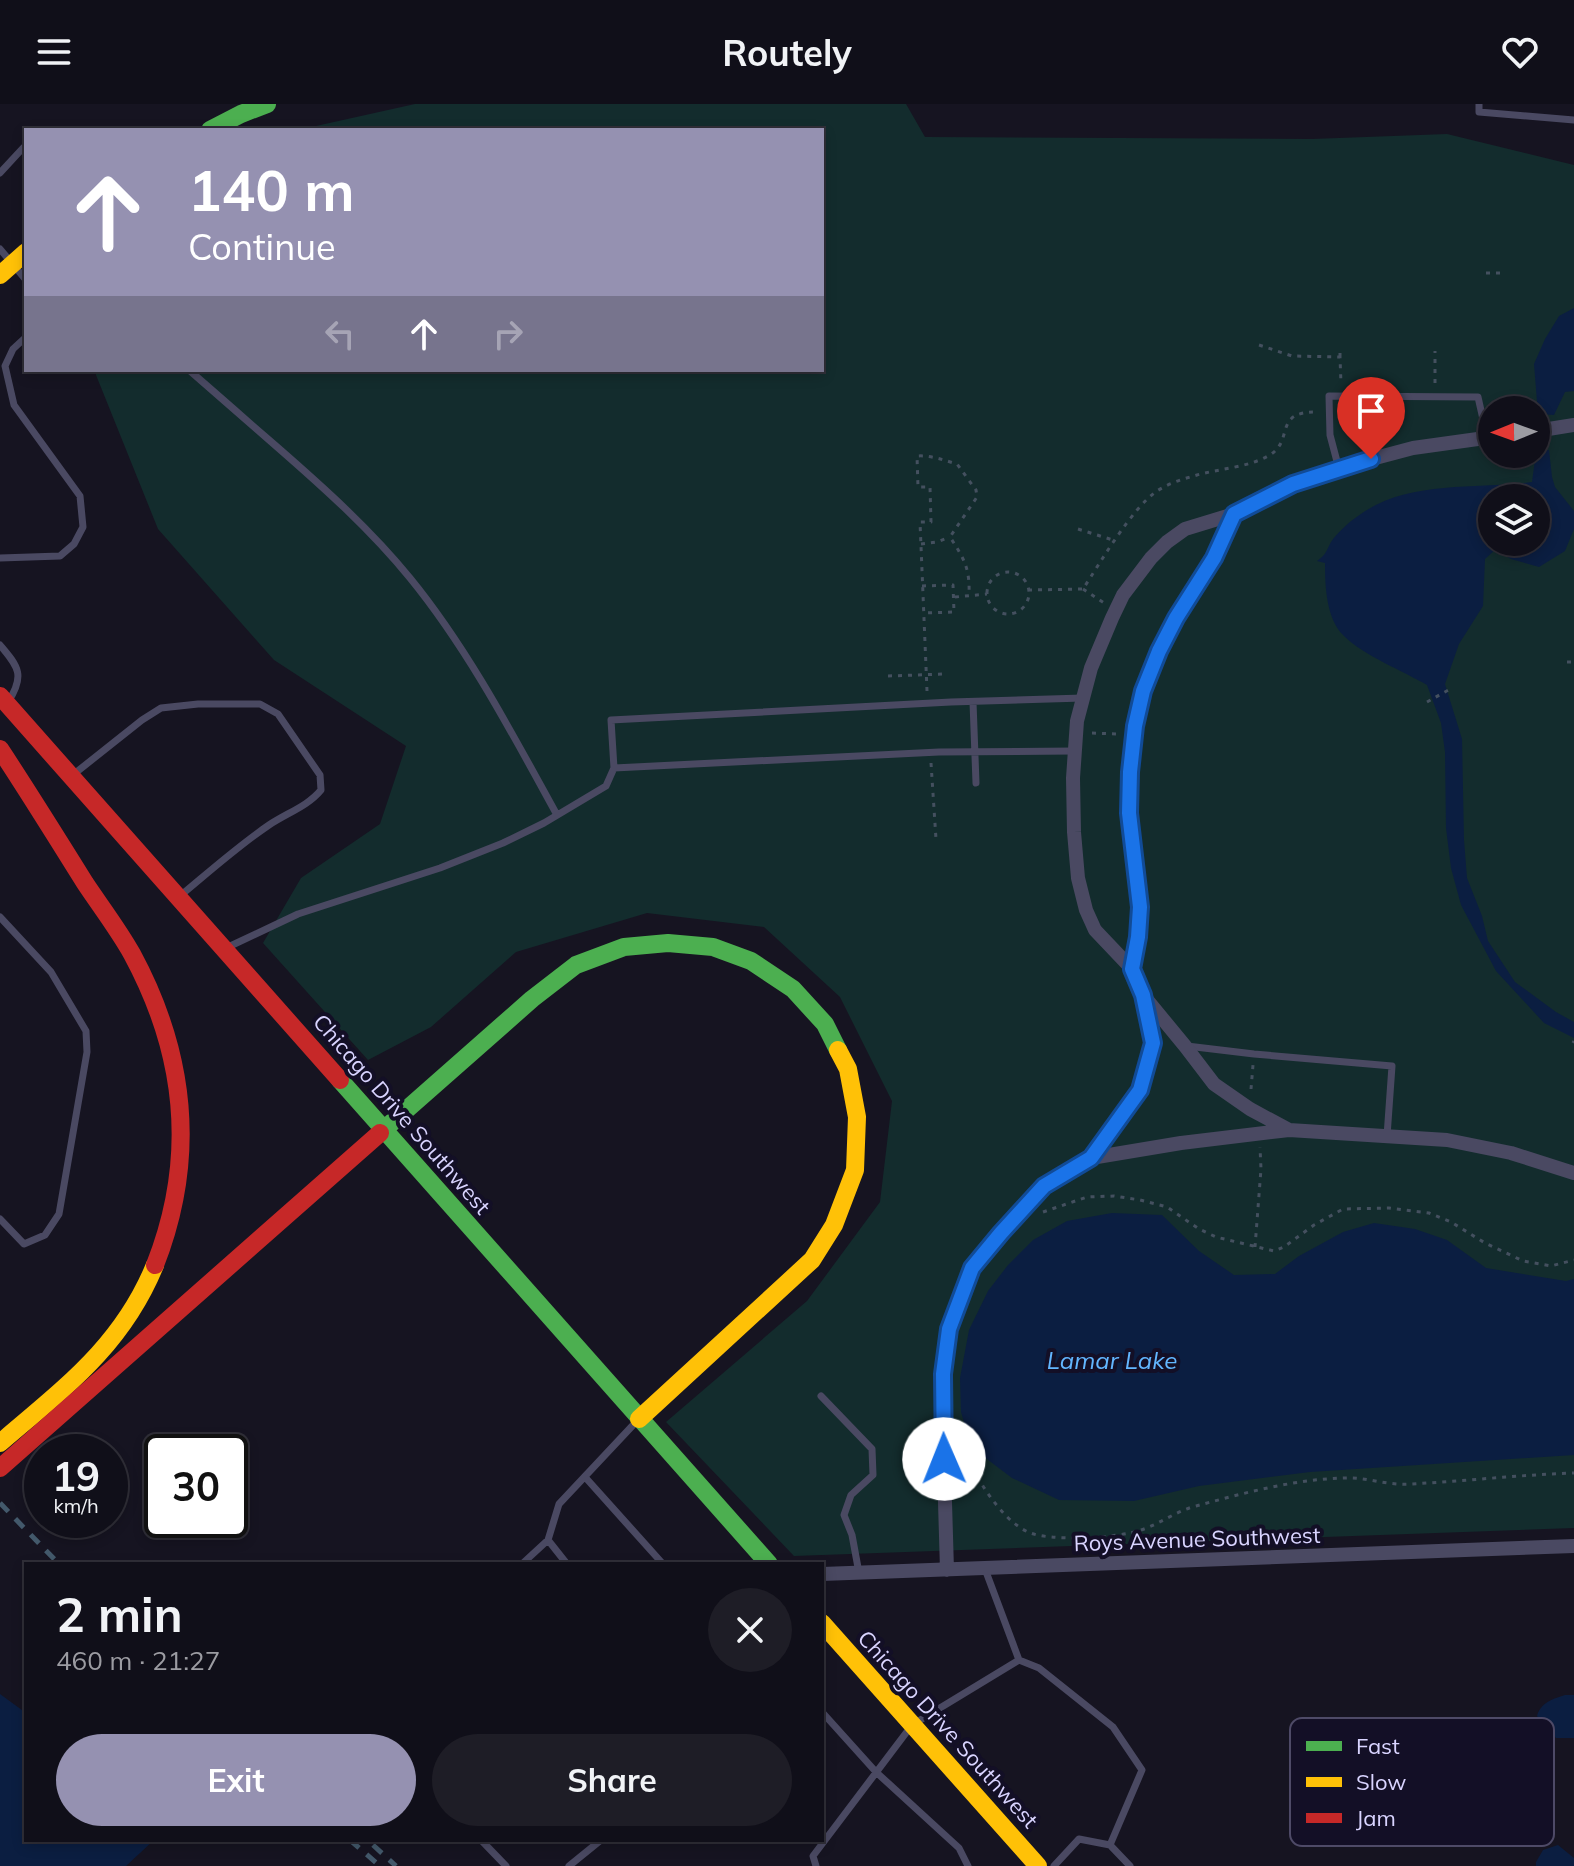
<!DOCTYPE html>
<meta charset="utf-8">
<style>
body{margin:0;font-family:Mulish,sans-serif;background:#1e1d26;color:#f1f3f6;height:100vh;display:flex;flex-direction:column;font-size:30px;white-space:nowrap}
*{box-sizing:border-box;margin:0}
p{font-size:26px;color:#9c9ca2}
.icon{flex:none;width:44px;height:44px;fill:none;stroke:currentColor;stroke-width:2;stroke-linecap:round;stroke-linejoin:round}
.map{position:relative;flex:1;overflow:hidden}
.side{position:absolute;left:24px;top:1458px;width:800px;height:280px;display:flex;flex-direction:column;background:#100f19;border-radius:0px;box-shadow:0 4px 12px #0003,0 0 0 2px #302f38}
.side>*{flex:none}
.top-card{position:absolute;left:24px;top:24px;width:800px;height:244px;border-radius:0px;box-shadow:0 4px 12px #0003,0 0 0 2px #302f38;background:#9591b1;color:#fff;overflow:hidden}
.needle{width:52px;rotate:269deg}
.tools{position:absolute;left:1478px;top:292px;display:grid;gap:16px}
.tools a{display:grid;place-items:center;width:72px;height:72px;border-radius:50%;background:#100f19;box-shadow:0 4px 12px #0003,0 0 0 2px #302f38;font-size:40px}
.speed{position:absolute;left:24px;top:1330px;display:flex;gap:16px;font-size:40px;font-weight:700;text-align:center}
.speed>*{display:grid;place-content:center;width:104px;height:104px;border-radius:50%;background:#100f19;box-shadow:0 4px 12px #0003,0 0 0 2px #302f38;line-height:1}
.speed small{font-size:20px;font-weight:400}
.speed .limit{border:4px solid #111;border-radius:12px;background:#fff;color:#111}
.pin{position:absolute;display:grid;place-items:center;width:68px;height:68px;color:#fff;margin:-82px -34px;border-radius:50% 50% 50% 0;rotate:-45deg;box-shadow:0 0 8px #0007}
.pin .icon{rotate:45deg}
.me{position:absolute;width:88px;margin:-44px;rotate:359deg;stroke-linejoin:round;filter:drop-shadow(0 0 6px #0008)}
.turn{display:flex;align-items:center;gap:28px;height:168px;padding:0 32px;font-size:36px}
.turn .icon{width:104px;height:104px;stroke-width:2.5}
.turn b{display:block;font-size:56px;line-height:68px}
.lanes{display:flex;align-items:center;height:76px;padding:0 32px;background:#0003;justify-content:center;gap:40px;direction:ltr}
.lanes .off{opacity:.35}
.round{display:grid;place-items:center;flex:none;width:84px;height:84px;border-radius:42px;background:#1e1d26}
.overview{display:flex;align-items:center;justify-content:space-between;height:136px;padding:0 32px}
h1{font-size:48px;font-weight:700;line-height:60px}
.cta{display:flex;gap:16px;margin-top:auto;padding:16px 32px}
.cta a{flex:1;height:92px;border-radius:48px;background:#9591b1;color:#fff;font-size:32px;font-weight:700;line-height:92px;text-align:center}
.cta a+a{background:#1e1d26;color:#f1f3f6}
header{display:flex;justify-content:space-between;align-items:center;height:104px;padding:0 32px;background:#100f19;font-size:36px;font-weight:700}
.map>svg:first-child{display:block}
.green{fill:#132c2d;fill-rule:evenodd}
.water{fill:#0b1e41;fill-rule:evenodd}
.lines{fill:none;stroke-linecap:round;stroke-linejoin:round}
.path{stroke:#44505f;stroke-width:3;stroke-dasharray:4 6;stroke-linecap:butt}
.lane{stroke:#4a4962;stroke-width:7}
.street{stroke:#4a4962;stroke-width:14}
.fast{stroke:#4caf50;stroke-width:18}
.slow{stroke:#ffc107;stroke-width:18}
.jam{stroke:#c62828;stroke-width:18}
.rail{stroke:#43596b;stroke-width:5;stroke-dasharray:12 10;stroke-linecap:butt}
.route-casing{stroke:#114b97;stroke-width:20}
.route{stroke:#1a73e8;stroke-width:14}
.labels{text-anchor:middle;stroke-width:8;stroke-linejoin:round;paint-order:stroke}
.street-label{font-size:22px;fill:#d9d4ff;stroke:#130f26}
.water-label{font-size:24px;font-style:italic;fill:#62b6ff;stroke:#130f26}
.key{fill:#130f26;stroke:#4e4a67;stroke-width:2}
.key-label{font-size:22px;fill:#d9d4ff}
</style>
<header><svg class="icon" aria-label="menu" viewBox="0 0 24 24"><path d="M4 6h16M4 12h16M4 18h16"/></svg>Routely<svg class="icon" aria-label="heart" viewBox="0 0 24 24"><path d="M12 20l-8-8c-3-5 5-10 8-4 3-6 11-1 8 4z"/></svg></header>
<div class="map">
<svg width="1574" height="1762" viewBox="0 0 1574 1762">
<rect width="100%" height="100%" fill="#161421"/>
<!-- green -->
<path class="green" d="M415 0H906L925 33 1312 35 1447 30 1574 61V1424L794 1452 666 1318 807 1197 880 1098 892 997 840 893 764 823 647 809 516 848 431 923 368 956 263 839 301 774 380 720 406 642 274 556 158 425 96 271V266H822V26H298ZM1492 306H1536V350H1492ZM1492 394H1536V438H1492Z"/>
<!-- water -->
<path class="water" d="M1574 204V287L1565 288 1554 311 1538 310 1534 260 1545 235 1559 212Z
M1549 346 1552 373 1555 383 1574 407V425L1565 447 1539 463 1511 455 1495 446 1485 455 1483 502 1459 540 1445 580 1462 635 1464 736 1467 774 1482 812 1488 837 1515 878 1556 908 1574 918V934L1544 919 1496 867 1461 801 1451 764 1446 724 1445 648 1441 619 1427 581C1403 567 1363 551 1344 532 1326 515 1325 482 1325 459L1317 457C1326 451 1326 447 1331 438 1337 429 1349 418 1358 412 1408 375 1474 386 1532 378L1536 348ZM1536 394V438H1492V394Z
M1112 1109 1162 1111 1199 1147 1234 1171 1275 1170 1299 1152 1343 1128 1374 1119 1415 1125 1447 1136 1486 1164 1566 1177 1574 1175V1351L1310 1368 1199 1382 1134 1397 1059 1396 1012 1374 971 1343 961 1308 960 1274 969 1226 988 1187 1008 1161 1033 1136 1067 1117Z
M0 1590 26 1609V1736H154L126 1762H0Z
M1565 1591H1574V1634H1556L1537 1612C1541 1598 1553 1595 1565 1591Z
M1558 1741 1574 1754V1762H1536V1758L1543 1746Z"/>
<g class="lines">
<!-- path -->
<path class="path" d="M1486 169H1505
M1259 241 1292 252 1340 253 1341 280
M1340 253V245
M1435 279V247
M1078 425 1116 437
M921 440 937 438 950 433
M987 489a21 21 0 1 1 42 0a21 21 0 1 1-42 0Z
M922 482 953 481 954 508 924 509
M1083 485 1104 499
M1028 486 1083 485C1100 459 1132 404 1157 387 1169 379 1183 375 1197 371 1218 365 1249 363 1268 352 1296 337 1271 307 1318 308
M955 493 987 490
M1567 558H1574
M888 572 945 570
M927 587 920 418H931L930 383H918L917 352C931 351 943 356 957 360L976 386 977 393 950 433C965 456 970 465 969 492
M1427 598 1452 584
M1092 629 1117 630
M931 659 936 735
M1573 939 1574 937
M1251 985 1253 961
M1043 1108 1087 1093 1114 1092 1140 1096 1167 1103 1199 1125 1216 1133 1274 1147 1284 1143 1314 1121 1343 1105 1389 1104 1429 1109 1451 1118 1485 1139 1523 1157 1551 1162 1574 1156
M1255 1143 1261 1065 1260 1043
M960 1337C971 1366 999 1415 1028 1428 1049 1438 1119 1434 1141 1426 1160 1420 1176 1407 1196 1402 1244 1389 1295 1375 1345 1374 1367 1373 1388 1382 1411 1380 1465 1377 1519 1371 1574 1369"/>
<!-- lane -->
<path class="lane" d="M1479 0V8L1574 16
M0 69 23 44
M0 145 26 176
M189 266C218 291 247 317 276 342 323 383 370 425 410 474 468 545 513 631 557 711
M1339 365 1330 331 1329 292 1478 293 1487 333
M0 454 60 452 74 440 83 423 80 392 14 301 5 262 13 245 26 233
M0 541C19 563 25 572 8 598
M973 598 976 679
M1074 647 939 648 614 664 611 616 951 598 1083 594
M74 670 142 616 161 604 198 600H260L278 610 320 671 321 686C308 702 287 709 269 721 238 742 209 768 180 792
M0 813 51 868 86 927 87 948 59 1110 45 1131 24 1140 0 1115
M226 844 298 810 440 764 503 739 544 719 606 682 614 664
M1187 942 1254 950 1392 962 1387 1032
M821 1292 872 1345 873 1371 851 1391 844 1411 852 1431 859 1469
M585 1373 663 1460
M522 1460 548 1436
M567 1460 548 1436 559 1400 635 1319
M985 1465 1019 1556 1039 1564 1113 1623 1142 1666 1110 1741
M822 1608 876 1668 959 1744 968 1762
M481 1736 506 1762
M569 1762 601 1736
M816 1762 813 1752 912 1621 1019 1556
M1054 1762 1079 1735 1110 1741 1130 1762"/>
<!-- street -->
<path class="street" d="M1536 327 1574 321
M1492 333 1413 344 1349 361 1293 380 1234 410 1185 425 1167 438 1151 454 1123 491 1112 514 1091 564 1077 617 1073 674 1074 728 1078 774 1086 806 1095 826 1132 865 1143 891 1185 942 1214 980 1250 1005 1289 1026 1447 1036 1511 1049 1574 1069
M1132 865 1138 833 1140 803 1129 709 1130 668 1135 622 1143 587 1159 547 1176 514 1214 454 1234 410
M1091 1054 1140 986 1153 939 1143 893
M947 1466 943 1330V1270L949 1225 972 1164 1001 1129 1044 1082 1091 1054 1181 1039 1289 1026
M822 1470 1574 1442"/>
<!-- fast -->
<path class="fast" d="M210 26 241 10 267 0
M340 976 769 1460
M380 1029 532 895 576 861 624 843 668 839 713 843 751 857 793 885 825 920 838 946"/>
<!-- slow -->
<path class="slow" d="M0 171 26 148
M639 1315 812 1156 834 1121 855 1066 857 1013 848 965 838 946
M0 1339C64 1284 122 1242 155 1161
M822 1519 1038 1762"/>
<!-- jam -->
<path class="jam" d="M0 592 340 976
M0 645C29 689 57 734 85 779 101 803 118 825 132 850 186 950 197 1054 155 1161
M0 1364 380 1029"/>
<!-- rail -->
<path class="rail" d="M0 1399 59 1460
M350 1736 380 1762
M373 1741 396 1762"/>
</g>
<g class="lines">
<!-- route casing -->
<g class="route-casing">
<path id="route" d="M944 1355 943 1270 949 1225 972 1164 1001 1129 1044 1082 1091 1054 1140 986 1153 939 1143 891 1132 865 1138 833 1140 803 1129 709 1130 668 1135 622 1143 587 1159 547 1176 514 1214 454 1234 410 1293 380 1371 355"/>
</g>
<!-- route -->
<use href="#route" class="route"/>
</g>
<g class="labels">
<!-- street labels -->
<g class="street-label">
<text transform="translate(402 1010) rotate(49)" y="8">Chicago Drive Southwest</text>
<text transform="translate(1197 1435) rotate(-2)" y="8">Roys Avenue Southwest</text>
<text transform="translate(948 1625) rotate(48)" y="8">Chicago Drive Southwest</text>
</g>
<!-- water labels -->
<g class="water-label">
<text x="1112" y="1265">Lamar Lake</text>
</g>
</g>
<!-- legend -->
<rect x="1290" y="1614" width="264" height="128" rx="12" class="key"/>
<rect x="1306" y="1637" width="36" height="10" fill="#4caf50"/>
<rect x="1306" y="1673" width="36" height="10" fill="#ffc107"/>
<rect x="1306" y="1709" width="36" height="10" fill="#c62828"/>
<g class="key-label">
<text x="1356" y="1650">Fast</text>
<text x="1356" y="1686">Slow</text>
<text x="1356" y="1722">Jam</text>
</g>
</svg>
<div class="tools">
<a><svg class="needle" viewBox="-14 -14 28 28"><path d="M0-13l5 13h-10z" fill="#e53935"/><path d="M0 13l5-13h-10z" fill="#9c9ca2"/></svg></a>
<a><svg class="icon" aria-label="layers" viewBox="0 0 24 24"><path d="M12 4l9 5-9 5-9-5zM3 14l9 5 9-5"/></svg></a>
</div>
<div class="speed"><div>19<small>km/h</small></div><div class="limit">30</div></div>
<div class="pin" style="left:1371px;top:355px;background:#d93025"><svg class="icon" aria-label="arrive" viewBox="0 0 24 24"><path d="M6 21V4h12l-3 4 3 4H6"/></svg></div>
<svg class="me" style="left:944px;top:1355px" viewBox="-20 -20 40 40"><circle r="19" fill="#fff"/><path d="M0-13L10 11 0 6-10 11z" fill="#1a73e8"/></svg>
<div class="top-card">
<div class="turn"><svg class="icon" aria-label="ahead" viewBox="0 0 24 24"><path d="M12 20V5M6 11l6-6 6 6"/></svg><div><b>140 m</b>Continue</div></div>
<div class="lanes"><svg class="icon off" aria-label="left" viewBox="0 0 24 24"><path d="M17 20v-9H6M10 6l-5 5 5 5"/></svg><svg class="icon" aria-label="ahead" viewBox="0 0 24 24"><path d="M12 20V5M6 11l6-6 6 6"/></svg><svg class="icon off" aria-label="right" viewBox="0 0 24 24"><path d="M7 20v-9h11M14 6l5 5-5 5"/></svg></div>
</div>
<section class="side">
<div class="overview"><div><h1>2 min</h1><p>460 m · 21:27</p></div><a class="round"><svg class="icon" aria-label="close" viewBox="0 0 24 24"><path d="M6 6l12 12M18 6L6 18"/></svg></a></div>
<div class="cta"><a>Exit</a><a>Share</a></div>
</section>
</div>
